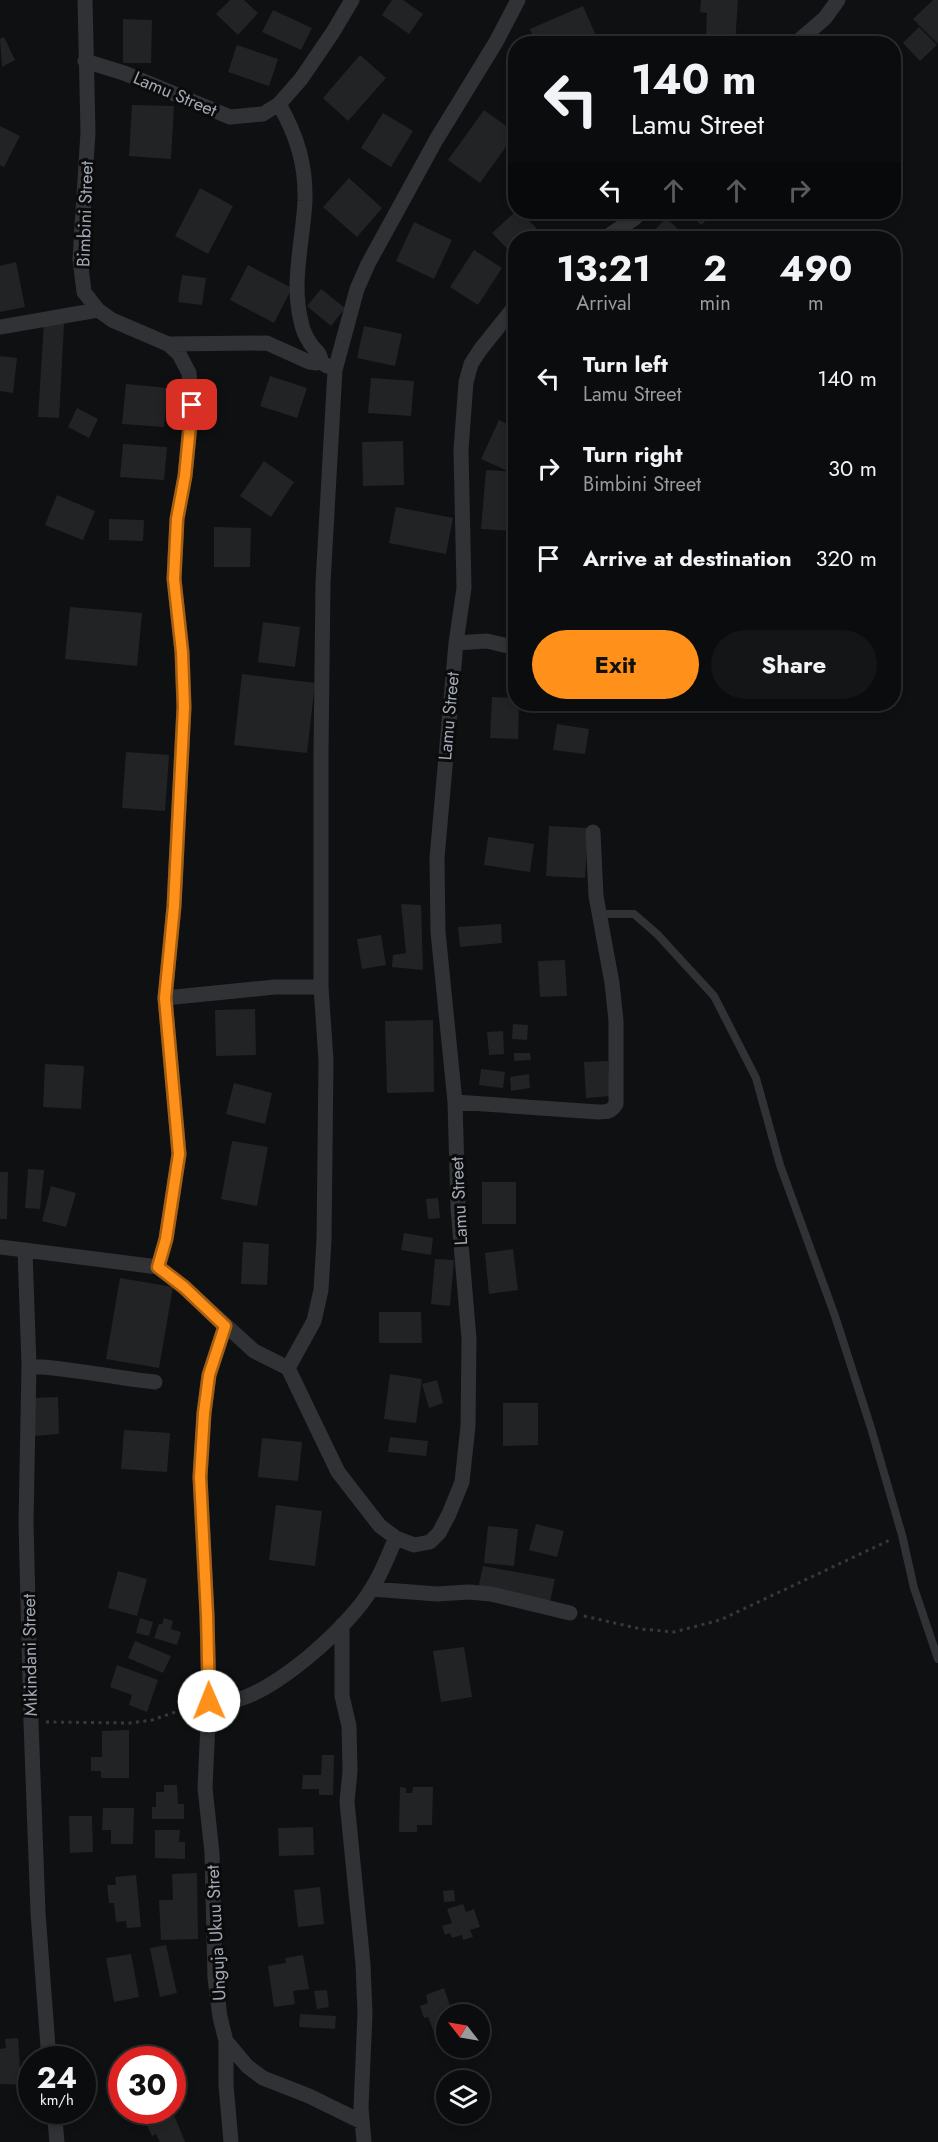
<!DOCTYPE html>
<style>
body{margin:0;font-family:Jost,sans-serif;background:#141516;color:#f1f3f6;height:100vh;display:flex;flex-direction:column;font-size:22px;white-space:nowrap}
*{box-sizing:border-box;margin:0}
p{font-size:20px;color:#9a9b9d}
.icon{flex:none;width:33px;height:33px;fill:none;stroke:currentColor;stroke-width:2;stroke-linecap:round;stroke-linejoin:round}
.map{position:relative;flex:1;overflow:hidden}
.sheet{position:absolute;left:508px;top:231px;width:393px;height:480px;display:flex;flex-direction:column;background:#0b0c0d;border-radius:24px;box-shadow:0 3px 9px #0003,0 0 0 2px #2b2c2e}
.sheet>*{flex:none}
.guide{position:absolute;left:508px;top:36px;width:393px;height:183px;border-radius:24px;box-shadow:0 3px 9px #0003,0 0 0 2px #2b2c2e;background:#0b0c0d;color:#f1f3f6;overflow:hidden}
.needle{width:39px;rotate:301deg}
.buttons{position:absolute;left:436px;top:2004px;display:grid;gap:12px}
.buttons a{display:grid;place-items:center;width:54px;height:54px;border-radius:50%;background:#0b0c0d;box-shadow:0 3px 9px #0003,0 0 0 2px #2b2c2e;font-size:30px}
.speed{position:absolute;left:18px;top:2046px;display:flex;gap:12px;font-size:30px;font-weight:700;text-align:center}
.speed>*{display:grid;place-content:center;width:78px;height:78px;border-radius:50%;background:#0b0c0d;box-shadow:0 3px 9px #0003,0 0 0 2px #2b2c2e;line-height:1}
.speed small{font-size:15px;font-weight:400}
.speed .limit{border:9px solid #d22;background:#fff;color:#111}
.pin{position:absolute;display:grid;place-items:center;width:51px;height:51px;color:#fff;margin:-26px;border-radius:12px;box-shadow:0 3px 9px #0006}
.me{position:absolute;width:66px;margin:-33px;rotate:359deg;stroke-linejoin:round;filter:drop-shadow(0 0 4px #0008)}
.turn{display:flex;align-items:center;gap:21px;height:126px;padding:0 24px;font-size:27px}
.turn .icon{width:78px;height:78px;stroke-width:2.5}
.turn b{display:block;font-size:42px;line-height:51px}
.lanes{display:flex;align-items:center;height:57px;padding:0 24px;background:#0003;justify-content:center;gap:30px;direction:ltr}
.lanes .off{opacity:.35}
.eta{display:flex;justify-content:space-evenly;align-items:center;height:102px;text-align:center}
.eta b{font-size:36px;font-weight:700;line-height:42px}
.action{display:flex;gap:12px;margin-top:auto;padding:12px 24px}
.action a{flex:1;height:69px;border-radius:36px;background:#ff911a;color:#111;font-size:24px;font-weight:700;line-height:69px;text-align:center}
.action a+a{background:#141516;color:#f1f3f6}
ul{padding:0;list-style:none}
li{display:flex;align-items:center;gap:18px;height:90px;padding:0 24px}
li div{flex:1}
li b{display:block;font-size:22px}
li em{font-style:normal}
.map>svg:first-child{display:block}
.building{fill:#222325}
.lines{fill:none;stroke-linecap:round;stroke-linejoin:round}
.path{stroke:#36393e;stroke-width:3;stroke-dasharray:3 4.5;stroke-linecap:butt}
.lane{stroke:#303236;stroke-width:8}
.street{stroke:#303236;stroke-width:15}
.route-casing{stroke:#a65e11;stroke-width:15}
.route{stroke:#ff911a;stroke-width:10}
.labels{text-anchor:middle;stroke-width:6;stroke-linejoin:round;paint-order:stroke}
.street-label{font-size:18px;fill:#9fa8b4;stroke:#0b0b0c}
</style>
<div class="map">
<svg width="938" height="2142" viewBox="0 0 938 2142">
<rect width="100%" height="100%" fill="#0f1011"/>
<!-- building -->
<path class="building" d="M230 0H244L258 13 238 35 216 14Z
M392 0H403L423 14 409 34 382 15Z
M701 0H738L735 44H698L699 35H706L707 13 700 12Z
M933 0H938V44L913 19Z
M583 6 597 38 585 44H536L530 29Z
M273 10 312 28 301 50 262 32Z
M123 19 152 20 151 63H123Z
M919 27 937 45 920 61 903 43Z
M4 37 15 60 2 67 0 39Z
M237 45 278 59 269 86 228 72Z
M360 55 386 78 348 121 323 98Z
M132 105 174 106 171 159 129 156Z
M484 110 516 133 480 183 448 160Z
M383 113 413 131 391 167 361 148Z
M0 126 20 136 4 167 0 165Z
M349 178 382 208 357 237 323 207Z
M200 188 233 206 208 254 175 236Z
M515 212H521L542 234 537 238H516V258L492 233Z
M688 212H716L701 225Z
M666 218 688 238H647Z
M414 222 452 240 434 279 396 261Z
M474 250 502 268 478 305 450 287Z
M16 262 25 307 0 312V266Z
M248 265 292 288 274 323 230 300Z
M182 275 206 278 202 305 178 302Z
M321 289 345 308 331 326 307 306Z
M44 323 64 324 59 418 38 417Z
M364 326 402 334 395 366 357 358Z
M0 356 17 358 13 393 0 391Z
M270 376 307 388 297 418 260 406Z
M371 378 414 381 411 416 368 413Z
M126 384 168 388 164 427 122 424Z
M516 389V412L505 402Z
M77 408 98 419 89 438 68 427Z
M499 420 516 428V454L508 471 481 459Z
M403 441 404 485 363 486 362 442Z
M123 444 167 447 164 480 120 477Z
M264 461 294 482 271 517 240 496Z
M486 470 516 472V531L481 529Z
M57 495 95 511 83 540 45 525Z
M396 507 453 518 446 554 389 543Z
M109 519 144 520 143 541 109 540Z
M214 527 251 528 250 567H214Z
M70 607 142 613 137 666 65 659Z
M263 622 300 627 295 667 258 662Z
M242 674 315 683 307 753 234 745Z
M492 697 516 698V704H519L518 739 490 738Z
M557 724 589 729 585 754 553 750Z
M126 752 169 755 165 811 122 808Z
M549 826 588 828 585 878 546 876Z
M488 837 534 844 530 872 484 865Z
M401 904 421 905 423 970 392 967 393 955 406 953Z
M501 924 502 943 460 947 458 927Z
M381 935 386 965 362 969 357 939Z
M565 960 567 996 540 997 538 961Z
M255 1009 256 1055 216 1056 215 1010Z
M433 1020 434 1092 387 1093 385 1021Z
M513 1024 528 1025 527 1040 512 1039Z
M503 1031 504 1054 489 1055 487 1032Z
M514 1053H530L531 1060 514 1061Z
M608 1061 610 1096 586 1098 584 1062Z
M45 1064 84 1066 81 1109 43 1107Z
M481 1069 505 1072 503 1088 479 1085Z
M529 1074 530 1088 511 1091 510 1077Z
M234 1083 272 1093 265 1124 226 1114Z
M232 1141 268 1147 257 1206 221 1199Z
M28 1169 44 1170 40 1209 25 1208Z
M0 1172H8L7 1219H0Z
M482 1182H516V1224H482Z
M51 1186 76 1193 66 1227 42 1221Z
M438 1198 440 1218 428 1219 426 1199Z
M404 1233 433 1238 431 1255 401 1250Z
M243 1242 269 1244 267 1285 241 1284Z
M513 1249 518 1290 489 1294 485 1253Z
M435 1259 454 1260 450 1306 431 1304Z
M120 1278 173 1287 159 1368 106 1359Z
M379 1312H421L422 1343H379Z
M390 1374 422 1379 416 1423 384 1419Z
M437 1380 443 1403 429 1408 422 1384Z
M58 1397 59 1434 34 1436 33 1398Z
M503 1403H538V1445L503 1446Z
M124 1430 170 1433 167 1472 121 1469Z
M390 1437 428 1441 426 1456 388 1452Z
M262 1438 302 1442 298 1481 258 1477Z
M276 1505 322 1511 315 1566 269 1560Z
M536 1524 564 1531 557 1557 529 1550Z
M488 1526 518 1529 514 1566 484 1563Z
M483 1566 555 1579 550 1602 478 1589Z
M118 1571 147 1579 137 1616 108 1608Z
M140 1618 153 1622 149 1636 136 1633Z
M164 1618 173 1621 171 1629 181 1632 177 1645 154 1638 159 1624H162Z
M135 1641 171 1656 163 1673 128 1658Z
M464 1647 472 1697 441 1702 433 1651Z
M117 1665 158 1680 147 1712 129 1705 132 1695 110 1687Z
M129 1730V1778H101V1771H91V1757H102V1731Z
M322 1755H334L333 1795H319V1789H302L303 1775H321Z
M164 1785H177L178 1804H184V1819H152V1807H156V1792H164Z
M400 1787 406 1788V1793H412L413 1787H433L432 1825H417V1832H399Z
M103 1808H134L133 1844H111V1830H102Z
M69 1816H92L93 1852 70 1853Z
M313 1827 314 1855 279 1856 278 1828Z
M155 1830H180L179 1842H185V1859L155 1858Z
M197 1873 198 1939 161 1940 159 1900H173L172 1874Z
M136 1875 141 1927 127 1928 126 1921 116 1922 114 1903H109L107 1885H116L115 1877Z
M320 1887 324 1924 298 1927 294 1890Z
M454 1890 455 1901 444 1902 443 1891Z
M463 1904 466 1912 474 1909 480 1927 470 1930 473 1937 463 1940 462 1935 452 1938 450 1933 445 1935 442 1926 452 1923 447 1909Z
M166 1945 177 1993 160 1997 150 1948Z
M131 1954 139 1997 114 2002 106 1958Z
M303 1955 309 1989 293 1991 295 2004 274 2007 268 1966 286 1963 285 1958Z
M444 1988 453 2014H447V2028L434 2032 428 2017 424 2018 420 2006 428 2003 426 1995Z
M327 1990 329 2007 317 2009 314 1991Z
M300 2014 336 2016 335 2029 299 2027Z
M18 2038 20 2067 26 2066 28 2085 0 2084V2049L6 2048 5 2039Z
M168 2110H172L185 2142H160L156 2134 152 2136 145 2121Z"/>
<g class="lines">
<!-- path -->
<path class="path" d="M584 1616 641 1629 674 1632 720 1620 892 1539
M46 1722 130 1723 152 1720 193 1706"/>
<!-- lane -->
<path class="lane" d="M599 914H634L657 934 714 996 756 1078 780 1165 835 1316 871 1428 902 1535 914 1588 938 1659"/>
<!-- street -->
<path class="street" d="M85 0 88 132 80 259 84 292 98 310 112 320 168 344 179 354 189 373 192 405 185 476 177 519 174 579 182 652 184 707 174 906 165 998 179 1154 166 1239 158 1267
M795 44 825 18 838 0
M85 61 124 73 230 117 263 114 279 104 301 79 333 32 352 0
M279 104C297 136 306 164 305 201 303 241 291 282 301 321 302 328 306 337 310 343 314 350 321 352 321 362
M605 238 635 218 640 212
M0 327 98 310
M168 344 267 343 309 362 316 363 321 362 327 366
M456 643 487 641 516 648
M165 998 275 987H321
M455 1102 598 1112C607 1112 611 1112 616 1104V1021L612 983 596 896 593 832
M0 1247 158 1267 184 1287 254 1351 288 1368 338 1472 380 1526 396 1538 414 1545 430 1542 439 1533 449 1514 462 1482 468 1426 469 1339 458 1208 455 1102 438 932 437 858 456 643 464 588 461 450 466 382 471 364 480 350 516 305
M25 1250 29 1366 26 1523 31 1722 38 1913 49 2060
M225 1326 209 1375 204 1413 200 1477 207 1615 209 1701 205 1788 212 1853 215 1978 220 2017 226 2041 247 2066 263 2078 309 2096 362 2122
M29 1366C72 1368 113 1378 155 1382
M288 1368 314 1321 321 1290 324 1240 326 1060 321 987V753L323 583 335 370 357 289 368 264 436 140 496 42 518 0
M372 1589 437 1594 469 1592 491 1594 570 1613
M342 1625V1696L349 1726 350 1771 347 1802 363 1964 365 2013 361 2108 364 2142
M209 1701C216 1701 224 1702 232 1701 275 1693 351 1625 372 1588 382 1573 388 1555 396 1538
M226 2041V2085L231 2142
M54 2110 57 2142"/>
</g>
<g class="lines">
<!-- route casing -->
<g class="route-casing">
<path id="route" d="M192 405 185 476 177 519 174 579 182 652 184 707 174 906 165 998 179 1154 166 1239 158 1267 184 1287 225 1326 209 1375 204 1413 200 1477 207 1615 209 1701"/>
</g>
<!-- route -->
<use href="#route" class="route"/>
</g>
<g class="labels">
<!-- street labels -->
<g class="street-label">
<text transform="translate(175 94) rotate(23)" y="6">Lamu Street</text>
<text transform="translate(85 214) rotate(-88)" y="6">Bimbini Street</text>
<text transform="translate(449 716) rotate(-85)" y="6">Lamu Street</text>
<text transform="translate(459 1201) rotate(-93)" y="6">Lamu Street</text>
<text transform="translate(30 1655) rotate(-91)" y="6">Mikindani Street</text>
<text transform="translate(216 1933) rotate(-93)" y="6">Unguja Ukuu Stret</text>
</g>
</g>
</svg>
<div class="buttons">
<a><svg class="needle" viewBox="-14 -14 28 28"><path d="M0-13l5 13h-10z" fill="#e53935"/><path d="M0 13l5-13h-10z" fill="#9a9b9d"/></svg></a>
<a><svg class="icon" aria-label="layers" viewBox="0 0 24 24"><path d="M12 4l9 5-9 5-9-5zM3 14l9 5 9-5"/></svg></a>
</div>
<div class="speed"><div>24<small>km/h</small></div><div class="limit">30</div></div>
<div class="pin" style="left:192px;top:405px;background:#d93025"><svg class="icon" aria-label="arrive" viewBox="0 0 24 24"><path d="M6 21V4h12l-3 4 3 4H6"/></svg></div>
<svg class="me" style="left:209px;top:1701px" viewBox="-20 -20 40 40"><circle r="19" fill="#fff"/><path d="M0-13L10 11 0 6-10 11z" fill="#ff911a"/></svg>
<div class="guide">
<div class="turn"><svg class="icon" aria-label="left" viewBox="0 0 24 24"><path d="M17 20v-9H6M10 6l-5 5 5 5"/></svg><div><b>140 m</b>Lamu Street</div></div>
<div class="lanes"><svg class="icon" aria-label="left" viewBox="0 0 24 24"><path d="M17 20v-9H6M10 6l-5 5 5 5"/></svg><svg class="icon off" aria-label="ahead" viewBox="0 0 24 24"><path d="M12 20V5M6 11l6-6 6 6"/></svg><svg class="icon off" aria-label="ahead" viewBox="0 0 24 24"><path d="M12 20V5M6 11l6-6 6 6"/></svg><svg class="icon off" aria-label="right" viewBox="0 0 24 24"><path d="M7 20v-9h11M14 6l5 5-5 5"/></svg></div>
</div>
<section class="sheet">
<div class="eta">
<div><b>13:21</b><p>Arrival</p></div>
<div><b>2</b><p>min</p></div>
<div><b>490</b><p>m</p></div>
</div>
<ul>
<li><svg class="icon" aria-label="left" viewBox="0 0 24 24"><path d="M17 20v-9H6M10 6l-5 5 5 5"/></svg><div><b>Turn left</b><p>Lamu Street</p></div><em>140 m</em></li>
<li><svg class="icon" aria-label="right" viewBox="0 0 24 24"><path d="M7 20v-9h11M14 6l5 5-5 5"/></svg><div><b>Turn right</b><p>Bimbini Street</p></div><em>30 m</em></li>
<li><svg class="icon" aria-label="arrive" viewBox="0 0 24 24"><path d="M6 21V4h12l-3 4 3 4H6"/></svg><div><b>Arrive at destination</b></div><em>320 m</em></li>
</ul>
<div class="action"><a>Exit</a><a>Share</a></div>
</section>
</div>
